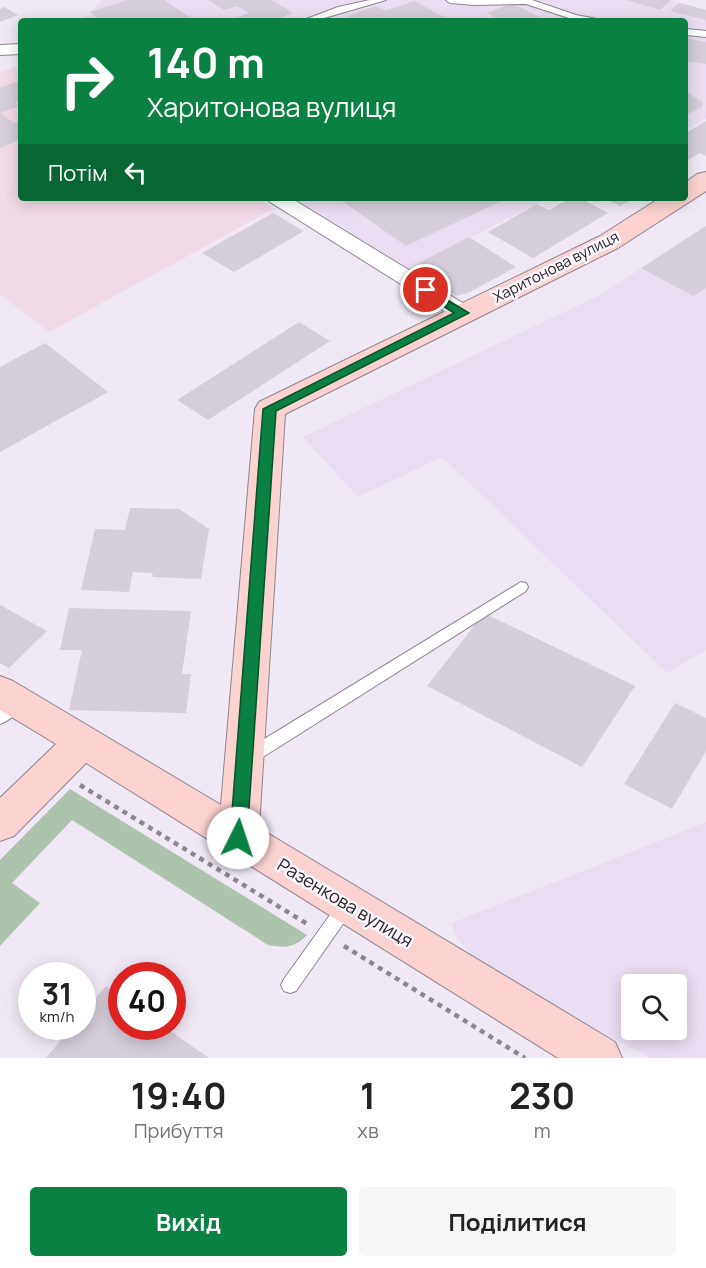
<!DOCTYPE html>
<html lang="uk">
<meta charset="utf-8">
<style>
body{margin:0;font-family:Manrope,sans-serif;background:#f6f6f6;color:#222;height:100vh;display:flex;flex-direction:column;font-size:22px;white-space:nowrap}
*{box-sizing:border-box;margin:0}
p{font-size:20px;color:#767676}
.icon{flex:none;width:33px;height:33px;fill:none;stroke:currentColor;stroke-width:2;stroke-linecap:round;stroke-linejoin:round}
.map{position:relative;height:1058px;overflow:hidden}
.sheet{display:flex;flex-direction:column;background:#fff;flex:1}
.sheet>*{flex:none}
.banner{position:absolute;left:18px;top:18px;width:670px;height:183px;border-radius:6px;box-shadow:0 3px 15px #0003;background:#0b8043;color:#fff;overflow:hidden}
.controls{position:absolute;left:621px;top:974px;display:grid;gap:12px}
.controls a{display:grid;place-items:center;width:66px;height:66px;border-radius:6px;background:#fff;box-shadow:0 3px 15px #0003;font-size:30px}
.speed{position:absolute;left:18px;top:962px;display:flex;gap:12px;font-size:30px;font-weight:700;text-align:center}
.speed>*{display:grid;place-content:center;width:78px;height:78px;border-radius:50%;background:#fff;box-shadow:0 3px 15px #0003;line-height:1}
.speed small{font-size:15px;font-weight:400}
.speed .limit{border:9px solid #d22;background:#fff;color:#111}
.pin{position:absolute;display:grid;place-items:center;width:51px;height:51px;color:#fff;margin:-26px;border:3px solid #fff;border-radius:50%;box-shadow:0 2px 6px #0007}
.me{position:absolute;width:66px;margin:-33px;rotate:4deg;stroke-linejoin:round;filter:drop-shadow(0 0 4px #0008)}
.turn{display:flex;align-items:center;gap:21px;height:126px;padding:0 30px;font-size:27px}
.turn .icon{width:78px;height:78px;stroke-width:2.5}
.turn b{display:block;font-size:42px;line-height:51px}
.then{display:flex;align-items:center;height:57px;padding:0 30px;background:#0003;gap:12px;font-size:22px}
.eta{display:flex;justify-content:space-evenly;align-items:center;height:102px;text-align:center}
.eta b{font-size:36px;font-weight:700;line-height:42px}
.button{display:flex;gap:12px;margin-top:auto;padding:12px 30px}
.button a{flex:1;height:69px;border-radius:6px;background:#0b8043;color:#fff;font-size:24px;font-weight:700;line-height:69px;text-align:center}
.button a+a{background:#f6f6f6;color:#222}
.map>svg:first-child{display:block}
.built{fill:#ebddf1;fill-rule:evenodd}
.education{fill:#f1dae7}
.green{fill:#aec3ad}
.building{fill:#d5cdd9}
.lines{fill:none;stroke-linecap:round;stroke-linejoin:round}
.lane-casing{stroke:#8c8490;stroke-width:2}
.street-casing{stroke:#8c8490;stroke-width:2}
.secondary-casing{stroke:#8c8490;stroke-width:2}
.path{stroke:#8c878f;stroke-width:4.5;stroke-dasharray:5 5;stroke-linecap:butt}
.lane{fill:#fff;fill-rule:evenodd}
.street{fill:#fff;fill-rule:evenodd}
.secondary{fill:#fbd2d0;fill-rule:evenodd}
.route{fill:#0b8043;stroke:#07532c;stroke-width:1.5}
.labels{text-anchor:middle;stroke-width:5;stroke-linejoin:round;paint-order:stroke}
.street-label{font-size:15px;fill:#262327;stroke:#fcf6fe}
.near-street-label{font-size:18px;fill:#262327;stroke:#fcf6fe}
</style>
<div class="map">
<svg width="706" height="1058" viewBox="0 0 706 1058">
<rect width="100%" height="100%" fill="#f0e8f4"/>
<!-- built -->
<path class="built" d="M103 0H670L706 10V119L686 129V21H81Z
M294 198H549L409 268Z
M706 226V650L667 673 442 457 358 497 303 437 602 294Z
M706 822V1058H650L481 967 455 935 452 923ZM632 984H676V1029H632Z"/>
<!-- education -->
<path class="education" d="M21 65V198H257L273 209 49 332 0 294V73Z"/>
<!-- green -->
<path class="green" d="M70 789 307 935C295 948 285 948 268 945L72 820 12 883 40 903 0 946V860Z"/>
<!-- building -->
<path class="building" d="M127 0H164L194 20 102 21 90 12Z
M208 0H271L293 13 271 21H227L249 13 237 6 224 10Z
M626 0H671L660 10Z
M414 1 452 21H356L347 16 376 6 386 11Z
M512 3 546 21H502L487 13Z
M679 3 706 10V20L670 11Z
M4 7 18 15 0 22V9Z
M686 38 706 42V64L686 61Z
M21 80V101L15 103 19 106 0 113 14 123 21 120V139L0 148V88Z
M686 92 703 102 702 107 686 115Z
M706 121V156L700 153 686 161V133Z
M338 198H508L406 246Z
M571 198H580L608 213 533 258 488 232 537 204 549 210Z
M604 198H635L620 206Z
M273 213 304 231 234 272 202 253Z
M706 226V288L693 296 641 268Z
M469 237 516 267 468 293 456 296 409 268Z
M299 322 330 341 208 420 177 400Z
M45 343 108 392 0 452V367Z
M130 508 179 509 209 529 201 579 153 577 152 573 133 572 129 592 81 590 95 529 125 530Z
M0 605 47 631 9 668 0 663Z
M69 608 191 611 182 674H191L186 713 69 710 82 650H60Z
M484 613 635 686 582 767 427 686Z
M675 703 706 718V751L672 809 624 784Z
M106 986 122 997V1026H163L209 1058H46L73 1026H82V1014Z"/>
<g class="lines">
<!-- lane casing -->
<g class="lane-casing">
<path id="lane" d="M370 0H386L314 21H301L338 7Z
M446 0H532L576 15 607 21 575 20 526 4 474 5 450 3Z
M686 29 706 31V37L686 35Z
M521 582 526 583 528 587 526 591 255 762 249 764 243 762 241 757 243 752Z
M18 696 23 698 26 702C21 711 9 721 0 724V709Z
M346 898 352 901 355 906 352 911 296 991 290 993 284 991 281 985 284 979 340 901Z"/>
</g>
<!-- street casing -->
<g class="street-casing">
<path id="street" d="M21 44V54L0 55V45Z
M267 198H291L471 308 474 313 471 318 463 320 455 318 270 202Z"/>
</g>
<!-- secondary casing -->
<g class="secondary-casing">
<path id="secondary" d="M706 172V191L618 248 285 414 259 828 615 1042 622 1058H558L86 763 14 836 0 841V798L56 744 0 710V676L13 681 221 805 255 409 259 402 600 236 660 198H686V182L697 174Z"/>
</g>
<!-- path -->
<path class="path" d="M80 785 309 925
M344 946 525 1058"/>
<!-- lane -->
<use href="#lane" class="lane"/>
<!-- street -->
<use href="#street" class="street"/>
<!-- secondary -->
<use href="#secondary" class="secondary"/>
</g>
<!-- route -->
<path class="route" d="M426 287 469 313 276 411 247 838 244 843 238 845 232 843 230 838 263 409 454 313 422 292V288Z"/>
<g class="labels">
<!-- street labels -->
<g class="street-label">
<text transform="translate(556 267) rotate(-27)" y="5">Харитонова вулиця</text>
</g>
<!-- near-street labels -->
<g class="near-street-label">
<text transform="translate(345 903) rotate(31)" y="6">Разенкова вулиця</text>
</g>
</g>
</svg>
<div class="controls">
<a><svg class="icon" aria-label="search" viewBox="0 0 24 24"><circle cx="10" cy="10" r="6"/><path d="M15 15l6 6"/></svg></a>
</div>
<div class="speed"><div>31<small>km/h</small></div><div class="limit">40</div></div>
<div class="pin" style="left:426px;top:290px;background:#d93025"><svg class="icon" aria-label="arrive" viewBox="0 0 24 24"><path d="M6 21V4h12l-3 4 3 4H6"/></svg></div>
<svg class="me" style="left:238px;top:838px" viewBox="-20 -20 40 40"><circle r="19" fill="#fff"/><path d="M0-13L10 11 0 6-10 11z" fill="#0b8043"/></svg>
<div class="banner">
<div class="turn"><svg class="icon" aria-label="right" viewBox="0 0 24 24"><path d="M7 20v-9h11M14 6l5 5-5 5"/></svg><div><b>140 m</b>Харитонова вулиця</div></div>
<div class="then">Потім<svg class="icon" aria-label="left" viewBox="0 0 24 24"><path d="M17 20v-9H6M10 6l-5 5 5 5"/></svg></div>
</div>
</div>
<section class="sheet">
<div class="eta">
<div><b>19:40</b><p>Прибуття</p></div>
<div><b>1</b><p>хв</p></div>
<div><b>230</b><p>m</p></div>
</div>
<div class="button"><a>Вихід</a><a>Поділитися</a></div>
</section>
